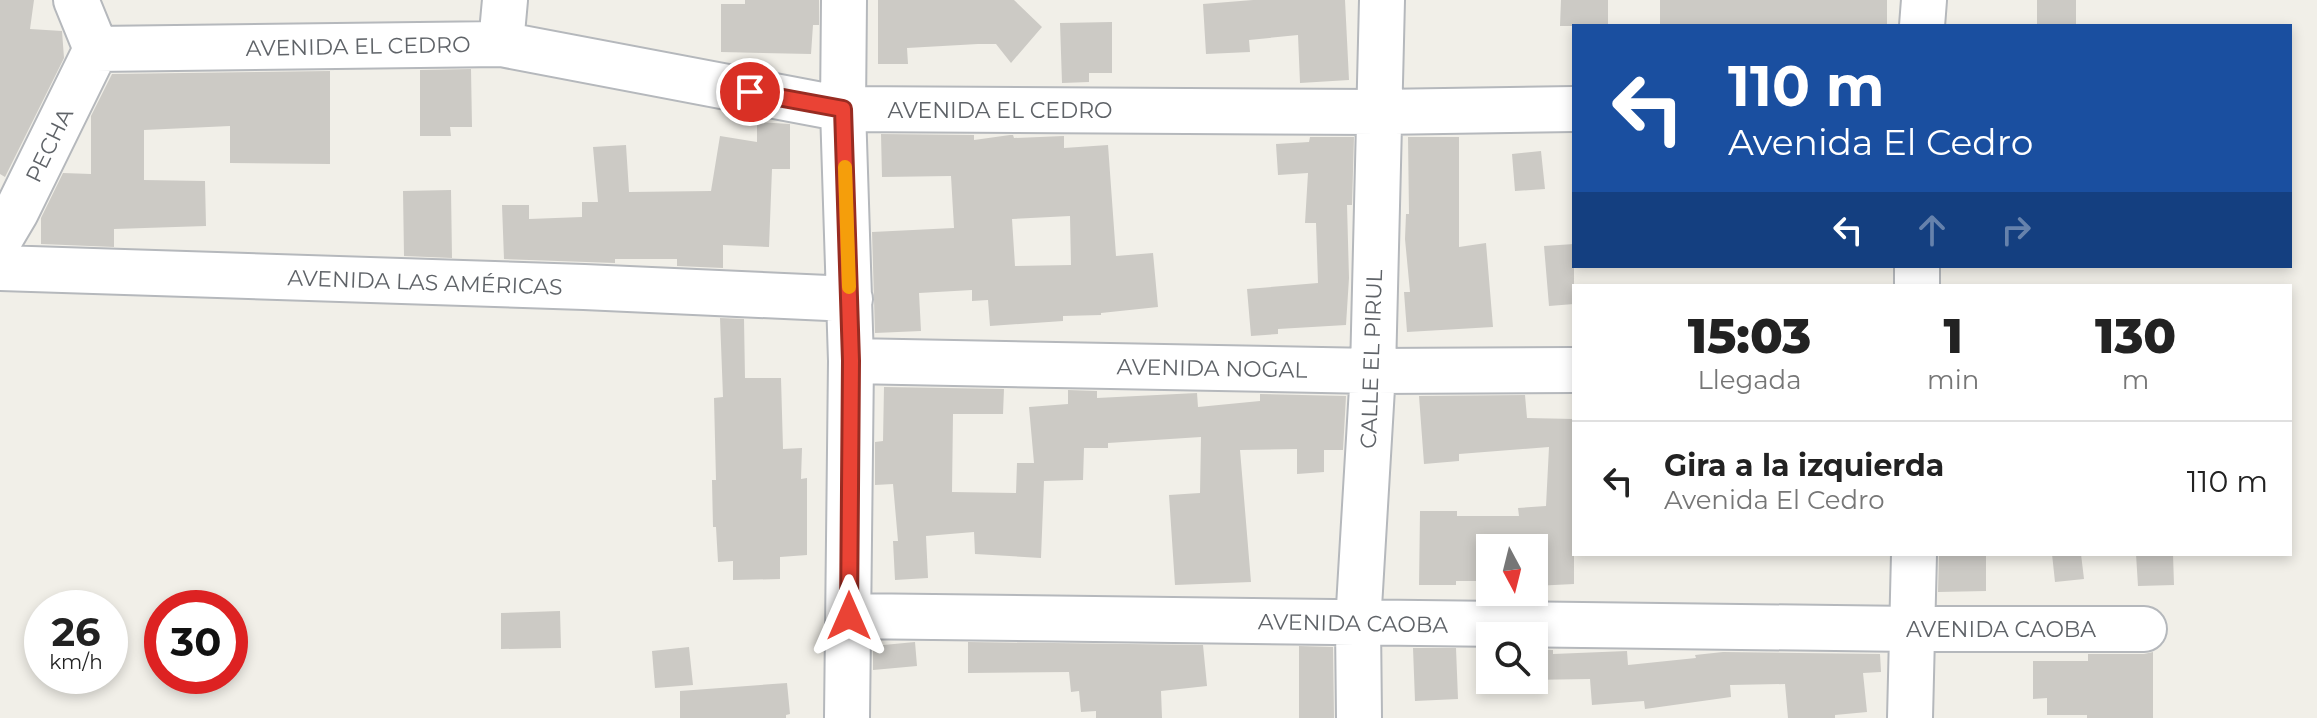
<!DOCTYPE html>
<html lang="es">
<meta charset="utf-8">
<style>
body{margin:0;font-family:Montserrat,sans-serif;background:#f2f2f2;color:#222;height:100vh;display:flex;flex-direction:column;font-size:30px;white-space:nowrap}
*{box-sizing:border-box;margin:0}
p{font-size:26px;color:#767676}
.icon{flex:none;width:44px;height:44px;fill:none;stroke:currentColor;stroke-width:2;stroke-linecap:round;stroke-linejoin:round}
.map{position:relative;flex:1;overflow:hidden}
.panel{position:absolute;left:1572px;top:284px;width:720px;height:272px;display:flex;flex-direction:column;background:#fff;border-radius:0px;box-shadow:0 4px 12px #0003}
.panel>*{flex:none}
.banner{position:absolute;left:1572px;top:24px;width:720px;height:244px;border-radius:0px;box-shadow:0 4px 12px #0003;background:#1a4fa0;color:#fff;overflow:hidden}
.needle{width:52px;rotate:173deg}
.fabs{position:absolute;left:1476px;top:534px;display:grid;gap:16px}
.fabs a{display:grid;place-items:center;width:72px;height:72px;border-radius:0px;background:#fff;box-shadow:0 4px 12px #0003;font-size:40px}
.speed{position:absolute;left:24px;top:590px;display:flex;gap:16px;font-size:40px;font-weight:700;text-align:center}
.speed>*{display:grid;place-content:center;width:104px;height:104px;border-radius:50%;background:#fff;box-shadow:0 4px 12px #0003;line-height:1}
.speed small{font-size:20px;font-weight:400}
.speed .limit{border:12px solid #d22;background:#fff;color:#111}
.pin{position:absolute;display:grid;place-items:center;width:68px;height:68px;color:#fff;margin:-34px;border:4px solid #fff;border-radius:50%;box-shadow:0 2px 8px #0007}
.me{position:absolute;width:88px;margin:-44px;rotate:0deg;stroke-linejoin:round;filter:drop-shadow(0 0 6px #0008)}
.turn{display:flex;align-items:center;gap:28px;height:168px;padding:0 24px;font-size:36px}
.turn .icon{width:104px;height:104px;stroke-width:2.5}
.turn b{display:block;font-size:56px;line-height:68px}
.lanes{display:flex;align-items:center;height:76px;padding:0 24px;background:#0003;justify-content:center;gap:40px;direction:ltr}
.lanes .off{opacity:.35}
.eta{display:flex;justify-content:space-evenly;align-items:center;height:136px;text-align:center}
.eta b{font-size:48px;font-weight:800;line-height:56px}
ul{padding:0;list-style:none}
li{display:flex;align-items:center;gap:24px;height:120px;padding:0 24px;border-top:2px solid #e0e0e0}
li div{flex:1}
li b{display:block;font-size:30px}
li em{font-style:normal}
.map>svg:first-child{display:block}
.building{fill:#cccac5;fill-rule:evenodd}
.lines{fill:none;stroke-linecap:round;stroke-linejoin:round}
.minor-casing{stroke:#b5b8bc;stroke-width:48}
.minor{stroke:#fff;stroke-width:44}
.route-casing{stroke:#982c22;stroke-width:20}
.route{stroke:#ea4335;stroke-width:14}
.slow{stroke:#f59e0b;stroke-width:14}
.labels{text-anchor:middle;stroke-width:6;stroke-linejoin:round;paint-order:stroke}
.street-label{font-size:22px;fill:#5f6368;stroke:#fff}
</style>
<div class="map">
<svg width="2317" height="718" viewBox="0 0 2317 718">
<rect width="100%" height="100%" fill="#f1efe8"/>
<!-- building -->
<path class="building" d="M0 0H34L30 29 62 31 64 58 5 177 0 174Z
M745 0H819V25H813L811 54 721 52V4H745Z
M878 0H1014L1042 27 1011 63 996 44H978L907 48 908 64H878Z
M1253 0H1345L1349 80 1300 83 1298 35 1249 40 1250 52 1206 54 1203 4Z
M1561 0H1608V26H1560Z
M1660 0H1887V26H1660Z
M2037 0H2076V26H2037Z
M1112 22V73H1089V82L1062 83 1060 23Z
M471 69 472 127H450L451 136H420V70Z
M330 71V164L230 163V126L144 130V180L205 181 206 226 114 229V247L41 244V218L63 173 91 174V116L112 74Z
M757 122 790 124V169H772L769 247 723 245V268L677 266V259H615V263L504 259 502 205H529V219L582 217V202H598L593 147 626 145 629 192 711 191 720 136 757 142Z
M881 134 974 135V140L1010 135H1013L1014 138 1064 136V148L1108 145 1116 256 1153 253 1158 307 1101 313V315L1063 316V321L990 326 988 300 972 301V290L919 293 921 331 875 333 872 232 954 228 951 176 882 177ZM1070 216 1071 265 1015 266 1012 219Z
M1310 137H1354L1352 205H1347L1349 278 1346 325 1278 329V334L1251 336 1247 289 1318 283 1316 223H1305L1308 173 1278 175 1276 144 1309 142Z
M1408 137H1459V247L1486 243 1493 327 1407 332 1404 292H1410L1405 239 1406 214H1409Z
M1541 151 1545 189 1515 191 1512 154Z
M451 190 452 258 404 256 403 191Z
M1574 244V304L1549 306 1544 246Z
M720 318 744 319 745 378H781L783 449 802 448 801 479 807 478V555L780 557V579L733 580V561L718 562 716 527H713L712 480H716L714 398 723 397Z
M884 387 1004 389 1003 414H953L952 492 1016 493 1017 463H1034L1029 407 1068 404V390L1097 391V398L1197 393 1198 407 1260 401V394L1346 396 1343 450H1324V472L1297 474V449L1240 450 1251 582 1175 585 1169 495 1200 493 1201 437 1108 443V448H1084L1083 480 1044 481 1041 558 975 554 974 532 926 536 928 578 895 580 893 541H898L893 484 875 485V442L883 441Z
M1525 395 1527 418 1574 419V584L1534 586V548H1483V581H1456V585H1419L1420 511H1457V516H1519L1518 508 1546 506 1549 447 1459 454V461L1424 464 1419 396Z
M1939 554H1986V591L1938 592Z
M2052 554H2081L2084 579 2055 582Z
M2136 554H2173L2174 585 2138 586Z
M560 611 561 648 501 649V613Z
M915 642 917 666 873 670V646Z
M968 642 1203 645 1207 686 1161 691 1162 718H1096V711L1081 712 1079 691 1071 692 1069 672 968 673Z
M1299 646 1333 647 1334 718H1299Z
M689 647 693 685 655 688 652 651Z
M1413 648H1456L1458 699 1415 701Z
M1534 649 1553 650V654L1627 651 1628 665 1696 658 1695 655 1723 652 1880 654 1881 672 1863 673 1867 712 1835 715V718H1788L1785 684 1730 685 1731 697 1645 709 1644 701 1592 705 1590 679 1525 680H1534Z
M2153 652V718H2087V715H2047V698L2033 699V661H2088V654H2144Z
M787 683 790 714 786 715V718H680V691Z"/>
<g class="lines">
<!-- minor casing -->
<g class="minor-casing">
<path id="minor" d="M76 0 96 49
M844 0 843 109 851 361 847 718
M1922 26 1924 0
M501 44 505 0
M96 49 501 44 843 109 1378 112 1574 109
M0 239 16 212 96 49
M0 268 584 287 850 299
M1917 286V266
M851 361 1373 371 1574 370
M849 616 1912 629H2144
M1359 718 1358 624 1373 371 1382 0
M1910 718 1914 554"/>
</g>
<!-- minor -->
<use href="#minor" class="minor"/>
</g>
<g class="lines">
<!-- route casing -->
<g class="route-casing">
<path id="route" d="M750 92 843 109 851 361 849 616"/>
</g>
<!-- route -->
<use href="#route" class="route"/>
<!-- slow -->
<path class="slow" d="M845 167 849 287"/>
</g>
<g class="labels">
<!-- street labels -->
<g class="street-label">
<text transform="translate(358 46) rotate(-1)" y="8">AVENIDA EL CEDRO</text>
<text x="1000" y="118">AVENIDA EL CEDRO</text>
<text transform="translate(49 145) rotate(-64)" y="8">PECHA</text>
<text transform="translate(425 282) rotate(2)" y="8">AVENIDA LAS AMÉRICAS</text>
<text transform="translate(1371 359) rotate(-88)" y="8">CALLE EL PIRUL</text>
<text transform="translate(1212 368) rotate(1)" y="8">AVENIDA NOGAL</text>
<text transform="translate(1353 623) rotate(1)" y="8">AVENIDA CAOBA</text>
<text x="2001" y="637">AVENIDA CAOBA</text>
</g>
</g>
</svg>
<div class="fabs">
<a><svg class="needle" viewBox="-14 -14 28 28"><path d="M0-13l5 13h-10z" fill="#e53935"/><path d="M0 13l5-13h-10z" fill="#767676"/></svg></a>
<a><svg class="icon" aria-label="search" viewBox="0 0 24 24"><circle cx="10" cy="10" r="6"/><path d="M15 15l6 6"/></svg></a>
</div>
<div class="speed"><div>26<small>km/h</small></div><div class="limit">30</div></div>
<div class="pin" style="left:750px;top:92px;background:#d93025"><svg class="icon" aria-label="arrive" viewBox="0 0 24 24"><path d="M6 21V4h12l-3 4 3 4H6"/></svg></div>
<svg class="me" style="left:849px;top:616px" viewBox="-20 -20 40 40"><path d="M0-17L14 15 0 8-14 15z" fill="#ea4335" stroke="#fff" stroke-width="4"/></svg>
<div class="banner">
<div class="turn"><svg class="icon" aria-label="left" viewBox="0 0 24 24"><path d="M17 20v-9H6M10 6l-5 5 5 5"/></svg><div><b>110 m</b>Avenida El Cedro</div></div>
<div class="lanes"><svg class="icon" aria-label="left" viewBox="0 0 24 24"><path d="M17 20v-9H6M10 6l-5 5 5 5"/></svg><svg class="icon off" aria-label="ahead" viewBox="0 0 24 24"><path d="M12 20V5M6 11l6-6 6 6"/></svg><svg class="icon off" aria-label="right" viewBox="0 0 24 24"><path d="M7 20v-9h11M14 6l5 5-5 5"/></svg></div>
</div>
<section class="panel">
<div class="eta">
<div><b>15:03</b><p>Llegada</p></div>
<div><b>1</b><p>min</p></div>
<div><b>130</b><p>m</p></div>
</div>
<ul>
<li><svg class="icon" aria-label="left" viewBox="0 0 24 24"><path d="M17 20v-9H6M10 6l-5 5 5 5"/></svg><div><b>Gira a la izquierda</b><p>Avenida El Cedro</p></div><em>110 m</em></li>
</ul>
</section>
</div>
